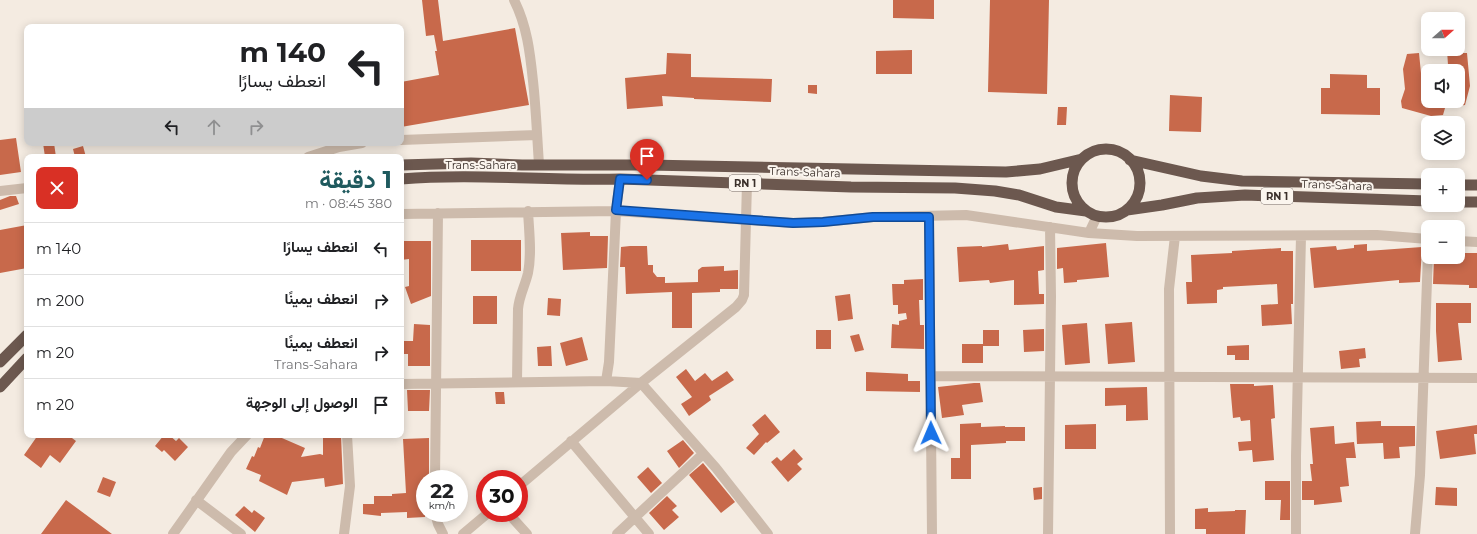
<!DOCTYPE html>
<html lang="ar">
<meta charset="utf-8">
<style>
body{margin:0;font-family:Montserrat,Vazirmatn,sans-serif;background:#f6f6f6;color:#202124;direction:rtl;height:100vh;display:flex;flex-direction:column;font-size:15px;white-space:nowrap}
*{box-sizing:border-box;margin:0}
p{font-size:13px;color:#757577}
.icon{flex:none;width:22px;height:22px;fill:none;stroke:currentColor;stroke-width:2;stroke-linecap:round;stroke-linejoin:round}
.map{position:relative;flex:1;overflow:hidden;direction:ltr}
.drawer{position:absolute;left:24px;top:154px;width:380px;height:284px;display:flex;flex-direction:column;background:#fff;border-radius:8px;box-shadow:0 2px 10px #0003;direction:rtl}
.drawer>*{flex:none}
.hud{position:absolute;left:24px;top:24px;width:380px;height:122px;border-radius:8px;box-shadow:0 2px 10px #0003;direction:rtl;background:#fff;color:#202124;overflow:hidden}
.needle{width:26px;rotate:69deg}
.buttons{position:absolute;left:1421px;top:12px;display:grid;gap:8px}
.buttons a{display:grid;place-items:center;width:44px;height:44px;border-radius:8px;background:#fff;box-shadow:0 2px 10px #0003;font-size:20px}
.speed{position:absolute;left:416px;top:470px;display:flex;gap:8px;font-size:20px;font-weight:700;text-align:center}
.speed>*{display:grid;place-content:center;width:52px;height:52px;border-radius:50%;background:#fff;box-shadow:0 2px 10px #0003;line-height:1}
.speed small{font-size:10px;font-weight:400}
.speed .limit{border:6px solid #d22;background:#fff;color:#111}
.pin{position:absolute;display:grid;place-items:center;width:34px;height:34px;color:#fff;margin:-41px -17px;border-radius:50% 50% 50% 0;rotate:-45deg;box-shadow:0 0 4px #0007}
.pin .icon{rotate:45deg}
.me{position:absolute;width:44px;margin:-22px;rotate:359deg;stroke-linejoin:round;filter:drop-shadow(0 0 3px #0008)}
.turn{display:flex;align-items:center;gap:14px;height:84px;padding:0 12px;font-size:18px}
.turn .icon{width:52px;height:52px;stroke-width:2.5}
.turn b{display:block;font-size:28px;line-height:34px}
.lanes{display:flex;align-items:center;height:38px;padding:0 12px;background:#0003;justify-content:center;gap:20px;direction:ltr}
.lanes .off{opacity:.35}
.round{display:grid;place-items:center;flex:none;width:42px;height:42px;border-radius:8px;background:#f6f6f6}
.overview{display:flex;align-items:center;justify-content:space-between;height:68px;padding:0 12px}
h1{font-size:24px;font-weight:700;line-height:30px;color:#1f5a5e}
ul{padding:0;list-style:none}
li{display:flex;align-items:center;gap:12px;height:52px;padding:0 12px;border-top:1px solid #e0e0e0}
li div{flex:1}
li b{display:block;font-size:15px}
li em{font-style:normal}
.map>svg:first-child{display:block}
.building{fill:#c8694b}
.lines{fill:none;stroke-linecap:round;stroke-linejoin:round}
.minor{stroke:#cdbbac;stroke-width:10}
.trunk{stroke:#6c584f;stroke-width:11}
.route-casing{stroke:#114b97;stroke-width:10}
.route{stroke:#1a73e8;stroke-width:7}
.labels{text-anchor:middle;stroke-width:4;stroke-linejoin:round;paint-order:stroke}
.shield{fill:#fbf5ee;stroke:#756b66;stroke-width:1}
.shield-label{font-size:10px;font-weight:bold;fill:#3b302b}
.street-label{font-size:11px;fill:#3b302b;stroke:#fbf5ee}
</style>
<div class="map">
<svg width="1477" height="534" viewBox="0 0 1477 534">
<rect width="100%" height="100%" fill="#f4ebe1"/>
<!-- building -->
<path class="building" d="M422 0H438L443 41 515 28 529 105 401 127V82L439 75 435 51H437L434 35 426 36Z
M893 0H934V19L893 18Z
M990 0H1049L1047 94 988 92Z
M1459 49V53H1467L1470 86 1465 105 1458 106V71H1447L1448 65 1447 50Z
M912 50V74H876V51Z
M667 53 691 54V77L772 79 771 102 694 99V98L662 96 663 106 627 109 625 78 666 74Z
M1419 53 1423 93 1428 92V101H1447L1443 115 1431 116 1402 108 1401 101 1405 89 1403 69 1407 54Z
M1330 74 1367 75V88H1380V115L1321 114V88H1330Z
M808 85H817V94L808 93Z
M1170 95 1202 97 1201 132 1169 131Z
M1058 107H1067L1066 125H1057Z
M16 138 21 172 0 175V140Z
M43 143H54L56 157H45Z
M83 146 86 157H75L73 149Z
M10 196H16L19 204 0 210V200Z
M27 225V260H25L27 268 0 273V230Z
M590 232V236H608L607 268 563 270 561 233Z
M471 240H521V271H471Z
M401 241H431V296L411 304 405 287 409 286V259L401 260Z
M1106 243 1109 277 1077 280V282L1064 283 1063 268 1057 269V248Z
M1008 244 1009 250 1044 246V270L1038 271 1039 294H1044V304L1014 305V280L990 283 989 280 959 282 957 247 982 246V247Z
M1367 244V251L1422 247 1420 282 1399 283V280L1314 288 1310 248 1336 246 1337 250 1354 248V245Z
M630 246H647L648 265H653V272L657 277H665V283L698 282V270L702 267 724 266V271L738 270V289H720V292L692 293V328H672V292L626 294 625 267H620L621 247Z
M1281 248V251H1293V304H1291L1292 324 1262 326 1261 305 1278 304 1277 284 1223 287V289L1217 290V303L1187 304 1186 282H1192L1191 255 1232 253V251Z
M1458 253H1477V288H1469V285L1433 284 1434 257H1458Z
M923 279V300H919L920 325H924V349L891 348 892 324 899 325V321L907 319 906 313 898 314V305H893L892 284H904V280Z
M850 294 853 319 838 321 835 296Z
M473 296H497V324H473Z
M548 298 561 299 560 316 547 315Z
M1436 303H1471V323H1458L1462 360 1438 362 1436 331Z
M1132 322 1135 362 1108 364 1105 324Z
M1087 323 1090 363 1065 365 1062 325Z
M414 324 430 325V366H408V354H401V341H413Z
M1044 329V351L1024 352 1023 330Z
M816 330H831V349H816Z
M983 330H999V346H983V363H962V344H983Z
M859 334 864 350 855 352 850 336Z
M582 337 588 360 566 366 560 343Z
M1249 345V360H1235V355H1227V346Z
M551 346 552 366H538L537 347Z
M1365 348 1366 358 1359 359 1360 367 1341 369 1339 351Z
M686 369 695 381 705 373 712 381 727 371 734 380 709 396 711 400 689 416 681 404 692 397 676 377Z
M866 372 908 374V381H920V392L866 391Z
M974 383H980L983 402 962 405 964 415 942 418 938 387Z
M1230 384H1254V386L1273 385 1275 418 1271 419 1274 460 1253 462 1252 450 1239 451 1238 442 1251 441 1250 420 1241 421 1240 417 1233 418Z
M1147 387 1148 420 1126 421V405L1105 406V388Z
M407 390H430L429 411H408Z
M495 392H504L505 404H496Z
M765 414 780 432 767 443 766 442 754 455 746 448 759 434 752 425Z
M1381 421V426H1415V446L1399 447 1400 458 1384 459 1383 443 1357 444 1356 422Z
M981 423V427L1005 426V427H1025V441H1006V443L971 445V479H951V458H960V424Z
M1096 424V449H1065V425Z
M1477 425V434H1474L1476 454 1440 459 1436 431Z
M1334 426 1335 444 1354 442 1356 458H1346L1349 486 1340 487 1342 502 1314 505V500H1302V481H1312L1310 464H1313L1310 428Z
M38 435H68L76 441 60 463 50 455 41 468 24 455Z
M164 435H169L176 441 179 438 188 447 175 461 164 450 162 452 155 446Z
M265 435H275L305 448 301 457 320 454 323 455V435H341L343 484 325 487 324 478 292 482 287 495 259 481 261 475 246 469 252 456 254 457 258 447 260 448Z
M429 438V476L428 479H425V517L407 518V512L381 513V516L363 514V504H374V496H392V494L406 493 403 439Z
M683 440 694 453 679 468 667 451Z
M794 449 803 459 797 464 802 469 788 482 771 462 777 457 781 461Z
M703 463 735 502 721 513 689 475Z
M648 467 662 483 651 493 637 477Z
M103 477 116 482 110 497 97 492Z
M1265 481H1290V520H1280L1281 500H1265Z
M1042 487V499L1034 500 1033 488Z
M1436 487 1457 488V506L1435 505Z
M667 496 677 506 672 510 679 517 664 530 649 513Z
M66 500 112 534H41Z
M244 506 252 513 254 510 265 518 255 532 235 515Z
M1208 508V512L1235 511V510H1246L1245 534H1206V529H1195V509Z"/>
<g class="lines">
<!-- minor -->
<path class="minor" d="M514 0C527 26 530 52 533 81 536 108 537 136 539 164
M401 140 537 135
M308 157 339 147 362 143
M0 191 27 188
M401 214 616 211 793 223 823 222 873 217 966 215 1089 233 1137 236 1377 235 1428 239
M929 217 932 534
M1089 233 1097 216
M1458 241 1477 242
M931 376 1477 378
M606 381 641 383 716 468 768 534
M517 382 518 309C519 296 525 286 528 273 532 253 529 231 528 211
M401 384 606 381 609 362 616 211 620 179
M571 441 649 534
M435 479 438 213
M519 486 641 383 736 307 742 300 744 295 747 183
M196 500 241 534
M435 513 438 524 443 534
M508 513 527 534
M173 534 231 452 247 435
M344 534 350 486 347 435
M463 534 488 513
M617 534 703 454
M1048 534 1051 296 1050 227
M1170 534 1169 289 1175 236
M1296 534V456L1301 236
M1415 534 1420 475 1428 253"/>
<!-- trunk -->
<path class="trunk" d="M1072 183a34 34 0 1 1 68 0a34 34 0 1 1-68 0Z
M1130 160 1201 176 1242 181 1428 184
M401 165 471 163 522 165H647L1006 172 1040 169 1082 159
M401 179C474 173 547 181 620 179L851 187 955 188 995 191 1019 195 1056 207 1086 211
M1458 185H1477
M1458 202H1477
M1127 210 1162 205 1197 198 1245 195 1428 201
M0 362 27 335
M0 387 27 358"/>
</g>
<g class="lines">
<!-- route casing -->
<g class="route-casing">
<path id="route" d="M647 180 620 179 616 210 793 223 823 222 873 217H929L931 433"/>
</g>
<!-- route -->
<use href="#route" class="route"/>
</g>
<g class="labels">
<!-- shield labels -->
<g class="shield">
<rect x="729" y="175" width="32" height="16" rx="3"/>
<rect x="1261" y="188" width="32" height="16" rx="3"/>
</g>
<g class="shield-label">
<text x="745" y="187">RN 1</text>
<text x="1277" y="200">RN 1</text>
</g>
<!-- street labels -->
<g class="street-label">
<text x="481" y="169">Trans-Sahara</text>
<text transform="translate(805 172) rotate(2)" y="4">Trans-Sahara</text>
<text transform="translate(1337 185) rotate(2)" y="4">Trans-Sahara</text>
</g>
</g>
</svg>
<div class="buttons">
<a><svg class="needle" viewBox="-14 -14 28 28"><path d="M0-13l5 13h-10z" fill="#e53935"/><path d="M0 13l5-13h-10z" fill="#757577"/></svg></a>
<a><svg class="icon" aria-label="sound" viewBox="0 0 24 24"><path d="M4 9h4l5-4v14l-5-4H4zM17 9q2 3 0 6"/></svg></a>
<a><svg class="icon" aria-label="layers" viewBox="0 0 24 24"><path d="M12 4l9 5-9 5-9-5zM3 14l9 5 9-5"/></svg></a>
<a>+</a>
<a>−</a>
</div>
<div class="speed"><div>22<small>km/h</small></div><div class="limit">30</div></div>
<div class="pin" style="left:647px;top:180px;background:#d93025"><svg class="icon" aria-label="arrive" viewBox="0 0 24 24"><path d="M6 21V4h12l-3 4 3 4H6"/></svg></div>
<svg class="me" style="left:931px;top:433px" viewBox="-20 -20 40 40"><path d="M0-17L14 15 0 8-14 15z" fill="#1a73e8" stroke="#fff" stroke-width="4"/></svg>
<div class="hud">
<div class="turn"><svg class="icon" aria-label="left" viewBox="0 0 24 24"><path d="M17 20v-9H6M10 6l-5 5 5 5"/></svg><div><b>140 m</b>انعطف يسارًا</div></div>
<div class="lanes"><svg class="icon" aria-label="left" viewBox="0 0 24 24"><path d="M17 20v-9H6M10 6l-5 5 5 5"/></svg><svg class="icon off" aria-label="ahead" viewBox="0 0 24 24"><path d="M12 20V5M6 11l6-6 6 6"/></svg><svg class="icon off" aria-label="right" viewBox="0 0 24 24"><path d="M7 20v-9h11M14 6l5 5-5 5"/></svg></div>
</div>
<section class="drawer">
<div class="overview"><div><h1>1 دقيقة</h1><p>380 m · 08:45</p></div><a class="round" style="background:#d93025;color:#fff"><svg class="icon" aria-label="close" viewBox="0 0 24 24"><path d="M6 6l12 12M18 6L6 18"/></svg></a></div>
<ul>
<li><svg class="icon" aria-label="left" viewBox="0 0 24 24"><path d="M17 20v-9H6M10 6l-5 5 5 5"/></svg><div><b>انعطف يسارًا</b></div><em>140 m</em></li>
<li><svg class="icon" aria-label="right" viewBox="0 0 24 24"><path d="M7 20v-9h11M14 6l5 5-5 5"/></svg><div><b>انعطف يمينًا</b></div><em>200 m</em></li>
<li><svg class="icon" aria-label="right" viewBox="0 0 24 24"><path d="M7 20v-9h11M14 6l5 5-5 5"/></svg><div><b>انعطف يمينًا</b><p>Trans-Sahara</p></div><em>20 m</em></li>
<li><svg class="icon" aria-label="arrive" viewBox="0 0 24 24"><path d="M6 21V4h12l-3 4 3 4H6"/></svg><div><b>الوصول إلى الوجهة</b></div><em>20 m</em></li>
</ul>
</section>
</div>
